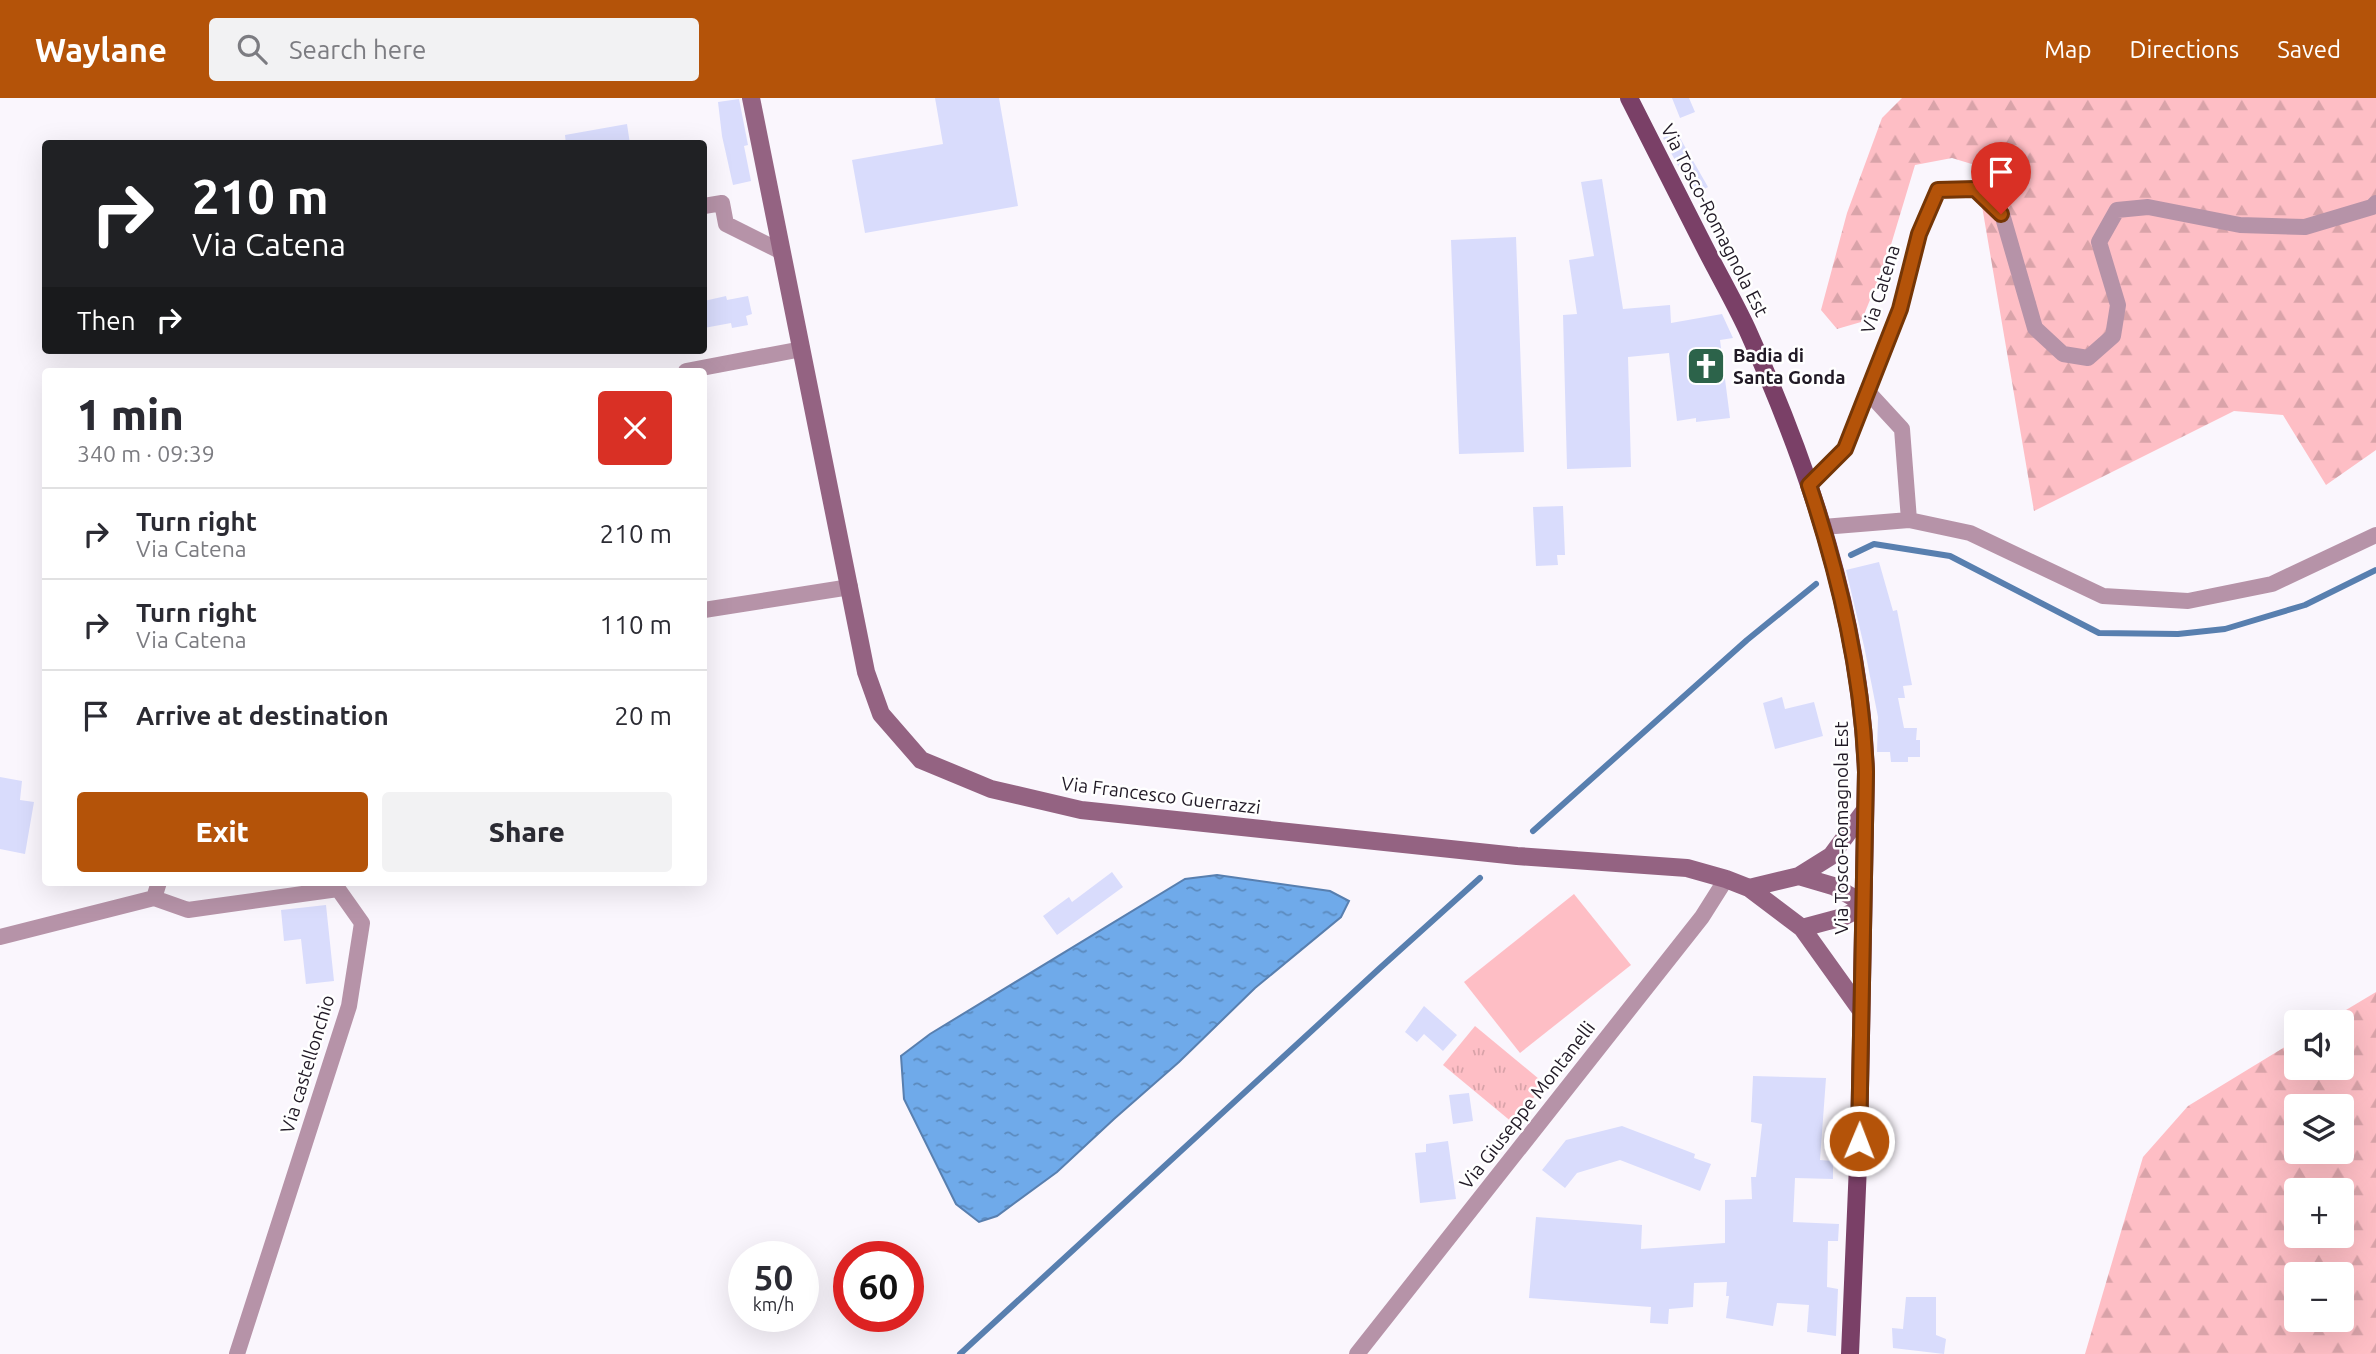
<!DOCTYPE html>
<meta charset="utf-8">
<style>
body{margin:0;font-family:Ubuntu,sans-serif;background:#f2f2f3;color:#2b2b33;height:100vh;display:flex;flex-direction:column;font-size:26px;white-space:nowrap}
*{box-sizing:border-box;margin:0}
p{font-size:23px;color:#7c7c81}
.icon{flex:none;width:38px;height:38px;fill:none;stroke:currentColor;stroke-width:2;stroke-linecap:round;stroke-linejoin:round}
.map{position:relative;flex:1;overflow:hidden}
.sheet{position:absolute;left:42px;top:270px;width:665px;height:518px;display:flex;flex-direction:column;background:#fff;border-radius:7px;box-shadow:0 7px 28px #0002}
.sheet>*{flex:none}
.banner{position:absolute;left:42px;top:42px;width:665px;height:214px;border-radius:7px;box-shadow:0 7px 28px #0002;background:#202124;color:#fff;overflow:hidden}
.tools{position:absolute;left:2284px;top:912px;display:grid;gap:14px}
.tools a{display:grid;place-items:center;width:70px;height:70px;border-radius:7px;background:#fff;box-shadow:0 7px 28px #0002;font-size:35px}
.speed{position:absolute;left:728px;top:1143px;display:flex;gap:14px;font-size:35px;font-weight:700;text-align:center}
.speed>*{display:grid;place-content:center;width:91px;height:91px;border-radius:50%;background:#fff;box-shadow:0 7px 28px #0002;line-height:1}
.speed small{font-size:18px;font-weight:400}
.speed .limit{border:10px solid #d22;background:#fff;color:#111}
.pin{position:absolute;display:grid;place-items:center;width:60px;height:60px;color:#fff;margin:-72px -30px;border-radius:50% 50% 50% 0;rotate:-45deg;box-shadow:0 0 7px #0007}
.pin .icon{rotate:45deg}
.me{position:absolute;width:77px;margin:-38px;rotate:1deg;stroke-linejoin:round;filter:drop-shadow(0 0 5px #0008)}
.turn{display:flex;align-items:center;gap:24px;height:147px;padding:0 35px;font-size:32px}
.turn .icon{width:91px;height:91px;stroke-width:2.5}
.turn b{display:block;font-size:49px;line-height:60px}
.then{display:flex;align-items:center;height:66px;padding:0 35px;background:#0003;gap:14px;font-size:26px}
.round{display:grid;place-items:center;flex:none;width:74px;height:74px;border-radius:7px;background:#f2f2f3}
.overview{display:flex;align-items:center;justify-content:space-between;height:119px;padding:0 35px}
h1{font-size:42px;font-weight:800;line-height:52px}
.cta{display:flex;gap:14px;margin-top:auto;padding:14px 35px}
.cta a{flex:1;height:80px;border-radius:7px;background:#b45309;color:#fff;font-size:28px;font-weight:800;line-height:80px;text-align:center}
.cta a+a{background:#f2f2f3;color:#2b2b33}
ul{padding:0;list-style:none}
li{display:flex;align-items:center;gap:21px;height:91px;padding:0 35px;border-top:2px solid #e1e1e2}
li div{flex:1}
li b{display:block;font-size:26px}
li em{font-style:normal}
header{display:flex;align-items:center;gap:42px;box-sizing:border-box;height:98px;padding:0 35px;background:#b45309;color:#fff}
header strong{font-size:33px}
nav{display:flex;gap:38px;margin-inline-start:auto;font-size:24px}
.search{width:490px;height:63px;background:#f2f2f3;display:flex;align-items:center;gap:18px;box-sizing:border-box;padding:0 24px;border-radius:7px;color:#7c7c81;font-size:26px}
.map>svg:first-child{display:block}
.grass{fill:#febec5}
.forest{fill:url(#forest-firs);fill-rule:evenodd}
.park{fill:url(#park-tufts)}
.water{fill:url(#water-ripples);stroke:#587faf;stroke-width:2}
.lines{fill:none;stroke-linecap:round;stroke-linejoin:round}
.stream{stroke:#587faf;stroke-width:6}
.building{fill:#d9dcfc}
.street{stroke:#b693a8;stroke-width:16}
.secondary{stroke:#946382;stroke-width:18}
.primary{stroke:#7a4067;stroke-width:18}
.route-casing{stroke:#753606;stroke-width:18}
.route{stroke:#b45309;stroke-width:12}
.labels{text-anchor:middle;stroke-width:5;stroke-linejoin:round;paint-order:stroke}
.street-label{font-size:19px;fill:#211a26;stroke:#fff}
.poi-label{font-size:19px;font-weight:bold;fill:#211a26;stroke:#fff;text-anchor:start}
</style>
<header>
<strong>Waylane</strong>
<div class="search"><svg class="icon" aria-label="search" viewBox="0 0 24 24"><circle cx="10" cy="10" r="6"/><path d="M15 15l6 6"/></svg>Search here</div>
<nav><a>Map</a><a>Directions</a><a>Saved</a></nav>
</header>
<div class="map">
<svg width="2376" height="1256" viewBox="0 0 2376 1256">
<defs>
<pattern id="forest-firs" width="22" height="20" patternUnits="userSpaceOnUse" patternTransform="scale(1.75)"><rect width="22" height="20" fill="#febec5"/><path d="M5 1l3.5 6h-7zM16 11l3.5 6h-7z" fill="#d9a3a9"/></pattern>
<pattern id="park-tufts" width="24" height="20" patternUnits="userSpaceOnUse" patternTransform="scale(1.75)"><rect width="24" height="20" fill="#febec5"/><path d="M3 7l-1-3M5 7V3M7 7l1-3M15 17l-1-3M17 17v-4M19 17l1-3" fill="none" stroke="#d9a3a9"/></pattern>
<pattern id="water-ripples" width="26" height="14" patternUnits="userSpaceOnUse" patternTransform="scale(1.75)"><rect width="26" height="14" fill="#6faaea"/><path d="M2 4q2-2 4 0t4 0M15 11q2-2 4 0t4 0" fill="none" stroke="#5b8abd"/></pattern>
</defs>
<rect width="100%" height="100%" fill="#faf6fd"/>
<!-- grass -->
<path class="grass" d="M1574 796 1631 867 1520 955 1464 884Z"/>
<!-- forest -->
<path class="forest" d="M1902 0H2376V352L2326 387 2283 317 2234 313 2034 413 1975 67 1952 60 1915 67 1887 160 1861 224 1837 231 1821 212 1847 115 1882 20Z
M2376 894V1256H2085L2143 1059 2188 1008 2296 942V970H2342V924H2326ZM2296 1008H2342V1054H2296ZM2296 1092H2342V1138H2296ZM2296 1176H2342V1222H2296Z"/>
<!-- park -->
<path class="park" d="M1475 928 1545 986 1513 1025 1443 967Z"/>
<!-- water -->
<path class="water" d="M1217 777 1330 793 1349 803 1341 819 1255 890 1179 964 1114 1021 1057 1074 997 1118 979 1124 956 1106 904 1001 901 958 930 936 1185 781Z"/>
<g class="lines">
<!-- stream -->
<path class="stream" d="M1851 457 1874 446 1950 458 2099 535 2178 536 2225 531 2305 507 2376 472
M1533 733 1747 542 1816 486
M960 1256 1380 870 1480 780"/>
</g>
<!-- building -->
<path class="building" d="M935 0H999L1018 108 865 135 852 62 943 46Z
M1672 0H1689L1695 14 1680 20Z
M739 1 748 47 744 48 751 83 733 87 722 38 718 4Z
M627 26 630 46H566L565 37Z
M1676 33 1708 89 1694 97 1663 40Z
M1602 81 1623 211 1670 207 1671 225 1722 216 1733 240 1720 242 1730 320 1696 324V320L1677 323 1669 255 1628 259 1631 369 1567 371 1563 217 1577 216 1569 162 1594 158 1581 84Z
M1516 139 1524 354 1459 356 1451 142Z
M726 198 727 202 748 198 752 216 746 218 748 227 732 230 731 225 704 230V203Z
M1563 408 1565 457H1557L1558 467 1536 468 1533 409Z
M1879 464 1893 513 1897 512 1912 587 1903 588 1905 600H1898L1904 630H1917L1916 642H1920V659H1908V664H1891L1890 654H1877L1878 619 1864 548 1846 472Z
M1782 599 1785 611 1814 604 1823 638 1775 651 1763 605Z
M0 679 22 683 20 702 34 704 25 756 0 751Z
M1112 774 1123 789 1057 837 1043 818 1069 799 1072 804Z
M326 807 334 883 306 886 301 841 284 843 281 812Z
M1424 908 1457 937 1443 953 1424 936 1417 944 1405 934Z
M1753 978 1826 980 1820 1062 1833 1063V1081L1795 1080 1793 1124 1839 1126 1838 1143H1828L1827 1189 1838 1191 1836 1238 1807 1234 1809 1207 1777 1205 1773 1228 1726 1220 1729 1198H1726L1727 1184 1694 1185 1693 1209 1669 1211 1668 1226 1650 1225 1651 1209 1529 1200 1536 1119 1642 1127 1641 1151 1725 1145V1102L1752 1101 1751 1079H1756L1762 1026 1751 1024Z
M1469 995 1473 1023 1453 1026 1449 997Z
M1622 1028 1695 1056 1694 1060 1711 1066 1700 1093 1620 1062 1577 1075 1565 1090 1542 1072 1566 1042Z
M1448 1043 1456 1101 1420 1105 1415 1055 1426 1054V1046Z
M1906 1199H1936V1237L1946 1241 1944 1256 1893 1250 1892 1230 1903 1231Z"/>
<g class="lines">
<!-- street -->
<path class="street" d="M704 108 722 105 726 126 782 154
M686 273 802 251
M1867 293 1902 331 1909 422
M1809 387 1845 351 1900 211 1919 136 1938 92 1975 91 2002 116 2035 230 2063 256 2088 260 2113 238 2118 207 2099 144 2117 112 2148 109 2240 127 2305 129 2372 109 2376 105
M1823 429 1909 422 1970 435 2103 498 2188 503 2272 486 2376 437
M704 512 850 489
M154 800 188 812 338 791 362 825 349 908 237 1256
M0 839 154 800 159 784
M1357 1256 1702 819 1726 781"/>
<!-- secondary -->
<path class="secondary" d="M751 0 866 574 881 616 921 662 991 691 1081 712 1517 758 1687 770 1726 781 1749 790 1802 830 1860 911
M1799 778 1833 788 1863 805
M1749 790 1799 778 1831 758 1865 712
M1802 830 1843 819 1863 809"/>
<!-- primary -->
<path class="primary" d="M1629 0C1653 47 1677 94 1701 142 1716 172 1733 201 1747 231 1810 371 1860 519 1866 674L1859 1043 1850 1256"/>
</g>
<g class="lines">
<!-- route casing -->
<g class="route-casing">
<path id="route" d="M1859 1043 1866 674C1862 575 1840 481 1809 387L1845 351 1900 211 1919 136 1938 92 1975 91 2001 116"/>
</g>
<!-- route -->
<use href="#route" class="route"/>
</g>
<!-- icons -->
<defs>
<g id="church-square" transform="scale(2.0125)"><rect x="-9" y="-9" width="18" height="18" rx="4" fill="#2c634a" stroke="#fff"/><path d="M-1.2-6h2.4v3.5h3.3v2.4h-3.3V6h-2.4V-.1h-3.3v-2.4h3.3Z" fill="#fff"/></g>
</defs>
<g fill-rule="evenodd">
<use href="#church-square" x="1706" y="268"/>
</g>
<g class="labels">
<!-- street labels -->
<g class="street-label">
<text transform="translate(1715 122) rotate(63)" y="7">Via Tosco-Romagnola Est</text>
<text transform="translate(1880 191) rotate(-73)" y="7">Via Catena</text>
<text transform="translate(1161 697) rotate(7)" y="7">Via Francesco Guerrazzi</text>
<text transform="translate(1841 730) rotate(-90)" y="7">Via Tosco-Romagnola Est</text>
<text transform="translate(307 966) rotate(-73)" y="7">Via castellonchio</text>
<text transform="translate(1527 1007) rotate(-52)" y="7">Via Giuseppe Montanelli</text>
</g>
<!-- poi labels -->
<g class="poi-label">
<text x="1733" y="264">Badia di<tspan x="1733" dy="22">Santa Gonda</tspan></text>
</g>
</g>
</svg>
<div class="tools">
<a><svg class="icon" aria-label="sound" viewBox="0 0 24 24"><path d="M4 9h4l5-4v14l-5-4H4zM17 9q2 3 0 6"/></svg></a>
<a><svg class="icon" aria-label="layers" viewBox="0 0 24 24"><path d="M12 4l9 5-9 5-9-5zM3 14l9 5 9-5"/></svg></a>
<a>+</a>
<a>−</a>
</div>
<div class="speed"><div>50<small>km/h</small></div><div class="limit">60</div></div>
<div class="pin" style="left:2001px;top:116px;background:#d93025"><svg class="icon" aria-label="arrive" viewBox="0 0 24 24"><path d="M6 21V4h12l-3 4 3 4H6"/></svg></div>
<svg class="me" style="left:1859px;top:1043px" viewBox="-20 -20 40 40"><circle r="17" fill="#b45309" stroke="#fff" stroke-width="3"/><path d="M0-11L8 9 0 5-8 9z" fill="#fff"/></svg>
<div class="banner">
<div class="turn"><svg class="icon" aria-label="right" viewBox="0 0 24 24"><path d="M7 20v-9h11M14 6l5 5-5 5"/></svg><div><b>210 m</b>Via Catena</div></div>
<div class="then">Then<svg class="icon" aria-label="right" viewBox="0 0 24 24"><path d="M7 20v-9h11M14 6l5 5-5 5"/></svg></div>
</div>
<section class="sheet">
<div class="overview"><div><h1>1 min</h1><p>340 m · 09:39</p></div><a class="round" style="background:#d93025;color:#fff"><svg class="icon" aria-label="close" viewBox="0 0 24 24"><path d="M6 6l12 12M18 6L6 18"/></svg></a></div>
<ul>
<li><svg class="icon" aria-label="right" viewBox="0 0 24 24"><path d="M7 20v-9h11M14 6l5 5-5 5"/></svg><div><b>Turn right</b><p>Via Catena</p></div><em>210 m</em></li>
<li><svg class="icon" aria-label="right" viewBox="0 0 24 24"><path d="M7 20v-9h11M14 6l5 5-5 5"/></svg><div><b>Turn right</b><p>Via Catena</p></div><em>110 m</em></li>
<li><svg class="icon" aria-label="arrive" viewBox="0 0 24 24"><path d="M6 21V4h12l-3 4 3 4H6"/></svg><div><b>Arrive at destination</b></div><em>20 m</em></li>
</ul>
<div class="cta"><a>Exit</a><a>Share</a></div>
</section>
</div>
